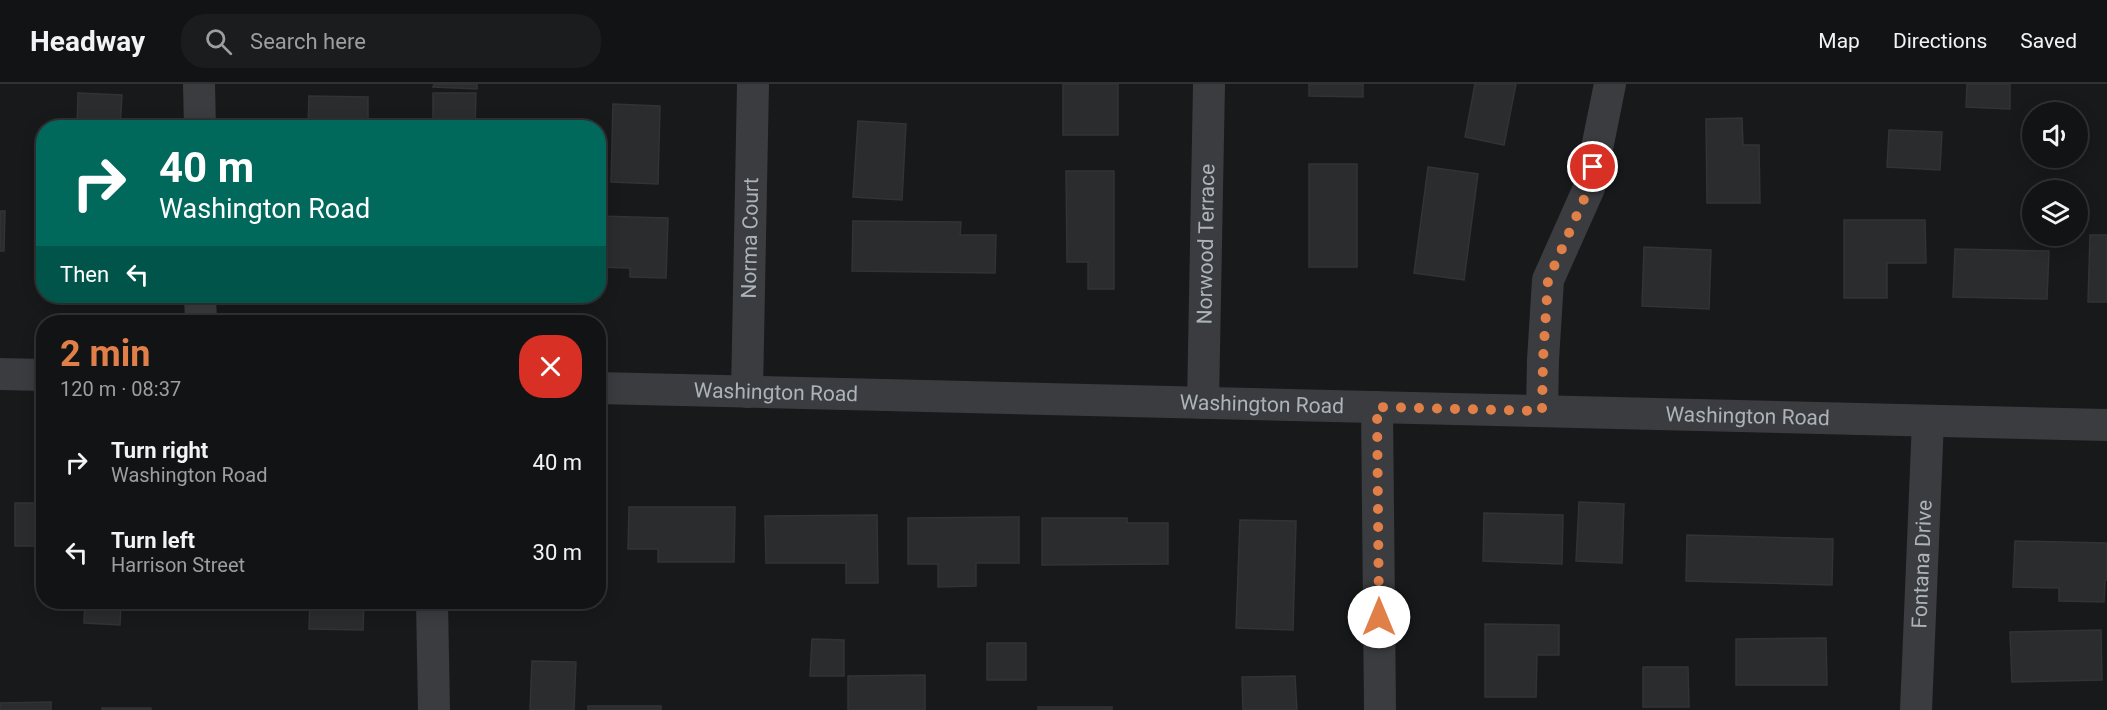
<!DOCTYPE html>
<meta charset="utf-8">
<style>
body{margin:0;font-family:Roboto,sans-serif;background:#1b1c1d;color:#f1f3f6;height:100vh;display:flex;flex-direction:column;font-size:22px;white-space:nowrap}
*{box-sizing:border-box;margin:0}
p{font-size:20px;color:#9c9ea0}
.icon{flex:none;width:33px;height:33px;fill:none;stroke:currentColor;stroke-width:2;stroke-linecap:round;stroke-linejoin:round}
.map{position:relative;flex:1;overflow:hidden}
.panel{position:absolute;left:36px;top:231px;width:570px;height:294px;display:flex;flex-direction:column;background:#121314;border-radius:24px;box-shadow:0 3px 15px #0003,0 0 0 2px #313234}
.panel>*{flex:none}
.guide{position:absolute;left:36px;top:36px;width:570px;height:183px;border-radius:24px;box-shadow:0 3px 15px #0003,0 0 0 2px #313234;background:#00695c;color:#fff;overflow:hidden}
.tools{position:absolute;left:2022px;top:18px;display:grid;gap:12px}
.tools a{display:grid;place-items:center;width:66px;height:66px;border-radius:50%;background:#121314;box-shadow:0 3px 15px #0003,0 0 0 2px #313234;font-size:30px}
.pin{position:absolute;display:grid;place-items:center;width:51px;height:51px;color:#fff;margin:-26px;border:3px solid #fff;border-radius:50%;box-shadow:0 2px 6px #0007}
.me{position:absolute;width:66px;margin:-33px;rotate:0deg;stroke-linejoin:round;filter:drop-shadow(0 0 4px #0008)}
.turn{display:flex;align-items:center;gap:21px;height:126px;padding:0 24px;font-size:27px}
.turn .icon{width:78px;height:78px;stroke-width:2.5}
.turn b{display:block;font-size:42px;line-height:51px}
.then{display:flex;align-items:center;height:57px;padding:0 24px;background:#0003;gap:12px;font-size:22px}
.round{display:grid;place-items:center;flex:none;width:63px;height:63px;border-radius:24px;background:#1b1c1d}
.headline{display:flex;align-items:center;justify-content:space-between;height:102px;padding:0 24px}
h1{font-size:36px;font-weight:700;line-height:45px;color:#e17f49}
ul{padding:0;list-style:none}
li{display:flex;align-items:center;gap:18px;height:90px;padding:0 24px}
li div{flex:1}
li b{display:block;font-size:22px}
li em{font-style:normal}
header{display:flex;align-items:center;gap:36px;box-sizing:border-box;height:84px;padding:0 30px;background:#121314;border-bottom:2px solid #313234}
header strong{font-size:28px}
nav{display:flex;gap:33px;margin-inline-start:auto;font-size:21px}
.search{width:420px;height:54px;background:#1b1c1d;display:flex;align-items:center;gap:15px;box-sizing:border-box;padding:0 21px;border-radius:24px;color:#9c9ea0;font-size:22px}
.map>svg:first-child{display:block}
.building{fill:#2b2c2e;stroke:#323336;stroke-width:1.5}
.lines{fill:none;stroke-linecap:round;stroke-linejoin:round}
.minor{stroke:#3a3c3f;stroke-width:32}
.route{stroke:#e17f49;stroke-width:10;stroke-dasharray:0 18}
.labels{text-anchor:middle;stroke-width:6;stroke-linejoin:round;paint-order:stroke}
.street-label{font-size:21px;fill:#acb4b9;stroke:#131415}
</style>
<header>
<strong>Headway</strong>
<div class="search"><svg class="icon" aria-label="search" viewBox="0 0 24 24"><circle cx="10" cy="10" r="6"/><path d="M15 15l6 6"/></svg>Search here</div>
<nav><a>Map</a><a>Directions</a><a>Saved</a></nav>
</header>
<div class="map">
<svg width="2107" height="626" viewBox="0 0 2107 626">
<rect width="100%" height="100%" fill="#18191a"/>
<!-- building -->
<path class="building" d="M434 0H477V5L433 3Z
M1063 0H1118V51H1063Z
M1309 0H1363V13L1309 12Z
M1475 0H1516L1504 61 1465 53Z
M1967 0H2010V25L1966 23Z
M78 9 122 11 120 44H77Z
M433 9H476L475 44H433Z
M309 12 368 13V44H308Z
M613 20 660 22 658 100 611 98Z
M1742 34 1743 61H1759L1760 119H1707L1706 35Z
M858 37 906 40 902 116 853 113Z
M1889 46 1942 48 1940 86 1887 83Z
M1309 80H1357V183H1309Z
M1428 83 1478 90 1464 196 1414 189Z
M1066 87H1114V205H1088V178H1067Z
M0 127H5L4 167H0Z
M598 132 668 134 666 194 630 193V184L598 183Z
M1844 136H1925L1926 179H1887V214H1844Z
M853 137 961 138 960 151H996L995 189 852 187Z
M2090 151H2107V218H2088Z
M1644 163 1711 166 1709 225 1642 222Z
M1955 165 2049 167 2047 215 1953 213Z
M1579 418 1624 420 1622 479 1576 477Z
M15 419H44V462H15Z
M629 423H735L734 478H658V465H628Z
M1484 429 1563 431 1562 480 1483 477Z
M877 431 878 499H846V479H766L765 432Z
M1019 433V479H976V502L938 503V480H908V434Z
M1042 434H1127V439H1168V480L1042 481Z
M1240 436 1296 437 1293 546 1236 544Z
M1687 451 1833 455 1832 501 1686 497Z
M2015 457 2107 459V496H2105L2104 518 2059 517V504L2013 503Z
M85 518H121L120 541 84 539Z
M310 518H364L363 546 309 545Z
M1485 540 1559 541V571H1537L1536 613H1485Z
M2101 546 2102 596 2012 598 2010 548Z
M1826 554 1827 601H1736V555Z
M812 555 844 556V592H810Z
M987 559H1026V596H987Z
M532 577 576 578 574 626H530Z
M1643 583H1688L1689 623H1643Z
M925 591V626H848V592Z
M1295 592 1297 626H1243L1242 593Z
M51 618V626H0V619Z
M588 622H661V626H588Z
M1038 623H1112V626H1038Z
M102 624H151V626H102Z"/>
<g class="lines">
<!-- minor -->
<g class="minor">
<path d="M199 0 200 44"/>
<path d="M200 212 201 238"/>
<path d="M0 290 44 291"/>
<path id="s1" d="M598 304 2107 341"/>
<path id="s2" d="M747 308 753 0"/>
<path id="s3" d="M1203 319 1209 0"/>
<path d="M1377 323 1380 626"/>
<path d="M1542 327 1543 276 1548 196 1589 104 1610 0"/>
<path d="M432 518 434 626"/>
<path id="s4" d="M1916 626 1928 337"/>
</g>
</g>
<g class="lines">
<!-- route -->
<path class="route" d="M1379 533 1377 323 1542 327 1543 276 1548 196 1589 104 1593 83"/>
</g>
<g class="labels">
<!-- street labels -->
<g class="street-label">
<text dy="7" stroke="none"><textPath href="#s2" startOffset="154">Norma Court</textPath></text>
<text dy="7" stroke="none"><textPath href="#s3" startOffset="159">Norwood Terrace</textPath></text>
<text dy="7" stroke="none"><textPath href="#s1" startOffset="178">Washington Road</textPath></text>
<text dy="7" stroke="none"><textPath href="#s1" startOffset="664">Washington Road</textPath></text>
<text dy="7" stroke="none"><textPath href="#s1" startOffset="1150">Washington Road</textPath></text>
<text dy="7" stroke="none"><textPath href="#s4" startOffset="146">Fontana Drive</textPath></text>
</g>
</g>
</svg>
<div class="tools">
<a><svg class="icon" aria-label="sound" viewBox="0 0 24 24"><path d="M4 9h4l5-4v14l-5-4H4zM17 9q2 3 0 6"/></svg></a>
<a><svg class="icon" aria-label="layers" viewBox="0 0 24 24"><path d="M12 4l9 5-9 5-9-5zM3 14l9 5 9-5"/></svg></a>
</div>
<div class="pin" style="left:1593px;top:83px;background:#d93025"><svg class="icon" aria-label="arrive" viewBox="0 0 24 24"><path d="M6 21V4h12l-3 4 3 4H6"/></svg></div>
<svg class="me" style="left:1379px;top:533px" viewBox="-20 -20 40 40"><circle r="19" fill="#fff"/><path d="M0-13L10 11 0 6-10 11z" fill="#e17f49"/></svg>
<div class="guide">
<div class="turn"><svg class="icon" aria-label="right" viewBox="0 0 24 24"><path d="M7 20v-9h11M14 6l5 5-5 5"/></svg><div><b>40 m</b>Washington Road</div></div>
<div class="then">Then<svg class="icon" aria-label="left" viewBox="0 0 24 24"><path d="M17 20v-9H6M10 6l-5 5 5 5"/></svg></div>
</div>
<section class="panel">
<div class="headline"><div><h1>2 min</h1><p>120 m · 08:37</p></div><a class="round" style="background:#d93025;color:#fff"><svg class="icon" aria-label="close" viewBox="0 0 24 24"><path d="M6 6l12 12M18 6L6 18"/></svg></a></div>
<ul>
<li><svg class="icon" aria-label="right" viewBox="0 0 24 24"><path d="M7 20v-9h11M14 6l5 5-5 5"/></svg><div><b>Turn right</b><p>Washington Road</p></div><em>40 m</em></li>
<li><svg class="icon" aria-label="left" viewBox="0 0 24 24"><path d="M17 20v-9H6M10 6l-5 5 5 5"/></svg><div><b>Turn left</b><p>Harrison Street</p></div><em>30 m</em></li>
</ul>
</section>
</div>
